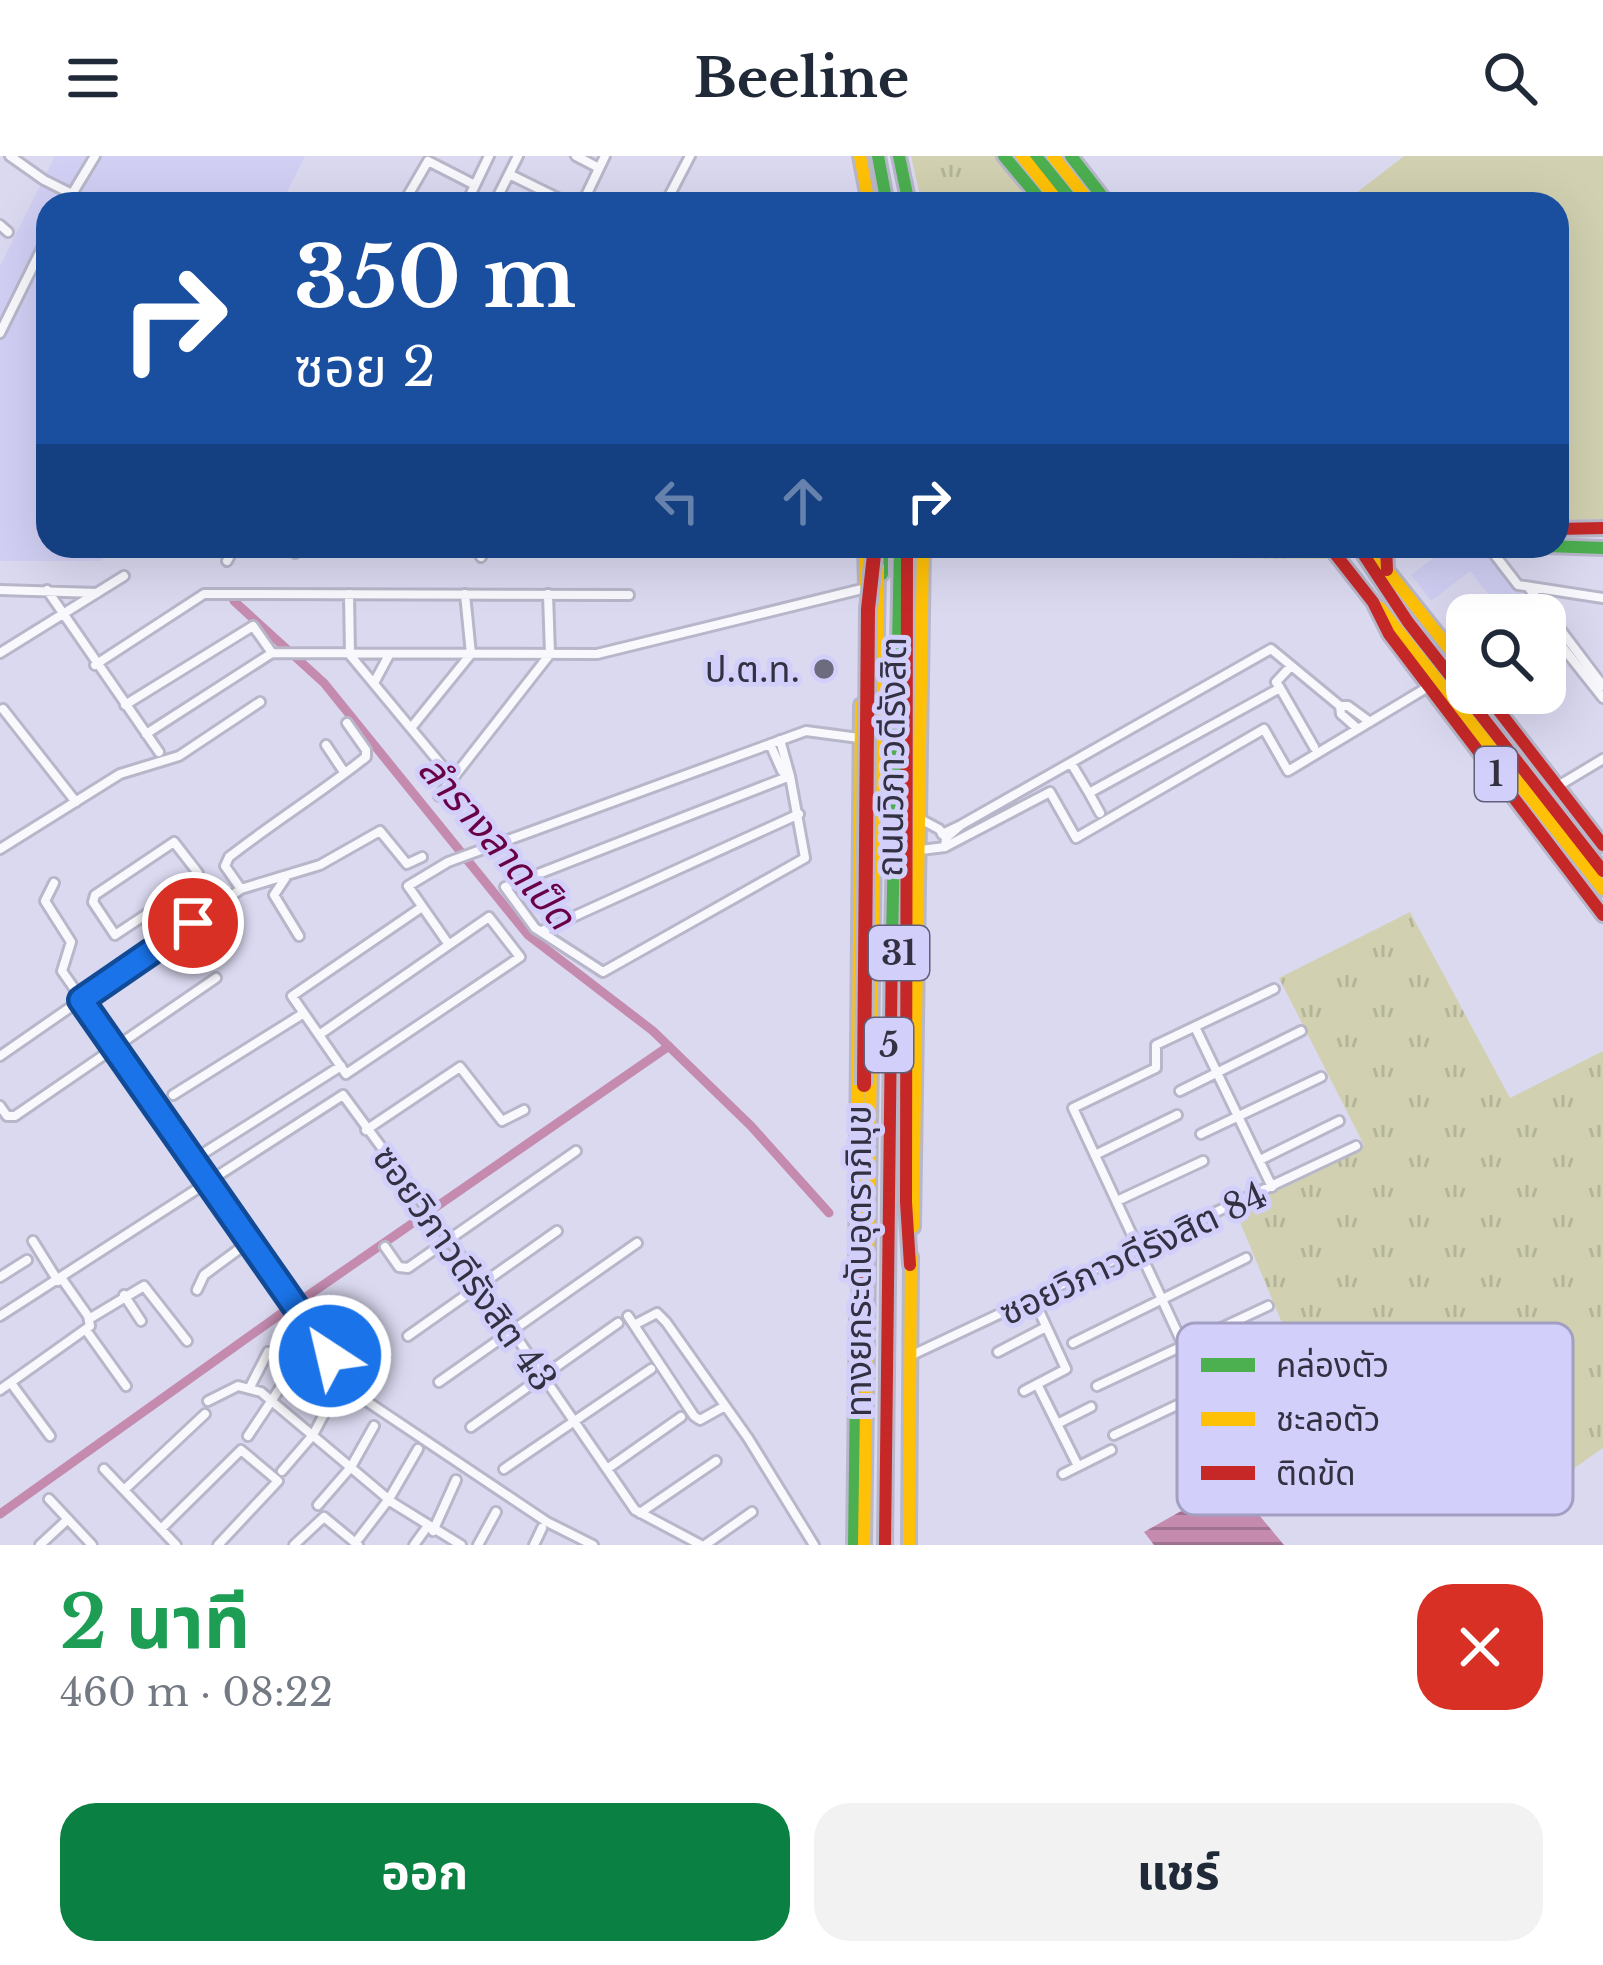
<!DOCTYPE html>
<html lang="th">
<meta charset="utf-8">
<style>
body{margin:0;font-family:"Libre Baskerville","Noto Sans Thai",serif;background:#f2f2f3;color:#1f2937;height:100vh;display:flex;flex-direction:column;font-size:45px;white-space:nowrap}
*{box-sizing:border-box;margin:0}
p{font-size:39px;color:#747a83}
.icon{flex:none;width:66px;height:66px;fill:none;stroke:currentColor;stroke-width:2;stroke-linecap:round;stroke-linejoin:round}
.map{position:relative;height:1389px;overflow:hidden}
.side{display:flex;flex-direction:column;background:#fff;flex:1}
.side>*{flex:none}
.guide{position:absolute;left:36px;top:36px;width:1533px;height:366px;border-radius:36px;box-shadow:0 12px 48px #0002;background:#1a4fa0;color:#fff;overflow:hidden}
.buttons{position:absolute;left:1446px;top:438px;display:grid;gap:24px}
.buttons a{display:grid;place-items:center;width:120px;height:120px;border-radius:24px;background:#fff;box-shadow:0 12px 48px #0002;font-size:60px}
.pin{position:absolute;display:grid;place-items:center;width:102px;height:102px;color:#fff;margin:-51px;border:6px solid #fff;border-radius:50%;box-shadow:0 3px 12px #0007}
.me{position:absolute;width:132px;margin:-66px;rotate:325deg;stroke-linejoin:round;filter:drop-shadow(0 0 9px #0008)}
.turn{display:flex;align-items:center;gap:42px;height:252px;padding:0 60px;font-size:54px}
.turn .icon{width:156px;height:156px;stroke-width:2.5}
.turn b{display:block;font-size:84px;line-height:102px}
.lanes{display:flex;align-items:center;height:114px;padding:0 60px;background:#0003;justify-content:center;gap:60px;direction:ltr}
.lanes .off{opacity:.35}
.round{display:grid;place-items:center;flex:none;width:126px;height:126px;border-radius:36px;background:#f2f2f3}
.headline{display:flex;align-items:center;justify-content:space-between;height:204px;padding:0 60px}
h1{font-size:72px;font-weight:700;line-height:90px;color:#1e9e55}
.primary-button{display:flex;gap:24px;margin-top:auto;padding:24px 60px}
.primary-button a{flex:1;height:138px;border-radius:36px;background:#0b8043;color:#fff;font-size:48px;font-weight:700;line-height:138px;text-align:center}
.primary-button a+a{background:#f2f2f3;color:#1f2937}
header{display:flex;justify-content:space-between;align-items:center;height:156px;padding:0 60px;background:#fff;font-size:54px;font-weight:700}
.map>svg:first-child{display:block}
.built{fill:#d1cff4}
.grass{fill:url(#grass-tufts)}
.pitch{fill:#d1d1b1}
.water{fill:url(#water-rules)}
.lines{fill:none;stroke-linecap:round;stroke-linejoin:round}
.canal{stroke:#c48baf;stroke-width:9}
.street-casing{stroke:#b8b7ca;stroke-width:14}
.fast-casing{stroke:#b8b7ca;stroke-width:18}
.slow-casing{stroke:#b8b7ca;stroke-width:18}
.jam-casing{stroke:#b8b7ca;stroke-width:18}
.street{stroke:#f9f9fd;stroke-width:8}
.fast{stroke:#4caf50;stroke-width:12}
.slow{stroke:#ffc107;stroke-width:12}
.jam{stroke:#c62828;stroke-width:12}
.jam-bridge-casing{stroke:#b8b7ca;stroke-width:20;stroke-linecap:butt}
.jam-bridge{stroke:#c62828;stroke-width:14}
.route-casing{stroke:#114b97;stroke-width:30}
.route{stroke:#1a73e8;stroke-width:21}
.poi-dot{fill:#6d6b7e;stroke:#d2cffa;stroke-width:4.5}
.labels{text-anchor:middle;stroke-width:10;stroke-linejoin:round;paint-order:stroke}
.shield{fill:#d2cffa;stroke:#626078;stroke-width:3}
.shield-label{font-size:33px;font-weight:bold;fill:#323041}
.poi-label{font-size:36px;fill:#323041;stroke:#d2cffa;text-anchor:end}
.street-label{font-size:36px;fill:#323041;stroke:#d2cffa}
.water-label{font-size:39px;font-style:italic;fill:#690046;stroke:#d2cffa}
.key{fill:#d2cffa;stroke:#a29fc2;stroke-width:3}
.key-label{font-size:33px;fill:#323041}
</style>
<header><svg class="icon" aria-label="menu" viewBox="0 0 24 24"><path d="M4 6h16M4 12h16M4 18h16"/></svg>Beeline<svg class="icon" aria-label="search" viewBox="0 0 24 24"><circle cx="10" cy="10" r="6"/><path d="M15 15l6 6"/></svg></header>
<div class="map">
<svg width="1603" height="1389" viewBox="0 0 1603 1389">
<defs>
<pattern id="grass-tufts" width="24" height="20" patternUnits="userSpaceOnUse" patternTransform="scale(3)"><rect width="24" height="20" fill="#d1d1b1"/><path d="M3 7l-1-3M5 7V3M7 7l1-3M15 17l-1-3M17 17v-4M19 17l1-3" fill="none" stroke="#b4b499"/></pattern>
<pattern id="water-rules" width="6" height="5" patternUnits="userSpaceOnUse" patternTransform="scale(3)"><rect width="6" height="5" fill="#c48baf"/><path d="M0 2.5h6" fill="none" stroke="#a07290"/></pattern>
</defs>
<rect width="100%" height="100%" fill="#dad9f0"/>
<!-- built -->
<path class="built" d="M55 0H305L281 48H48V390H109L102 405H0V110Z
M1448 391 1486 393 1525 442 1504 458 1470 415 1431 445 1411 419Z"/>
<!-- grass -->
<path class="grass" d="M911 0H1000L1040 48H922Z
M936 390H1318L1329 403 936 399Z
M1410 756 1510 942 1603 895V1292L1553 1327 1512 1349 1349 1208 1307 1227 1235 1054 1364 989 1279 822Z"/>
<!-- pitch -->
<path class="pitch" d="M1404 0H1603V363L1557 365V48H1342Z"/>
<!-- water -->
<path class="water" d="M1295 1300 1299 1306 1241 1340 1231 1352 1259 1359 1284 1389H1154L1144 1376 1190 1350Z"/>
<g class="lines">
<!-- canal -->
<path class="canal" d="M234 445 324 527 528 779 653 875 751 970 829 1057
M300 1145 669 890
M0 1358 289 1152"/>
<!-- street casing -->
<g class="street-casing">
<path id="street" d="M10 0 44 24 72 38
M576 0 599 12
M509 18 570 48
M66 48 95 0
M403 48 428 5 475 29
M466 48 489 0
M494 48 518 0
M582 48 605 0
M665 48 690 0
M0 69 8 76
M0 177 48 80
M1488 390 1518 429 1603 442
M295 397 299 390
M481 401 487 390
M227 405 235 390
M1529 432 1603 530
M0 434 97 437
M47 434 159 596
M349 438 350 499 453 623
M1527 446 1537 459
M1545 469 1603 542
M0 497 124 420
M95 509 204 438 629 439
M374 527 389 499
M1280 532 1314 591
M125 549 253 470 272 497
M1340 550 1341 558 1358 573
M3 553 76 646
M411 572 471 498 465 438
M146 578 272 497 597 498 866 432
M770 588 782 615 790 620 780 584
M326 589 344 616
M1071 607 1089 637 1280 532 1276 526 1291 510
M790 620 805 702 603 816 535 772 505 731Z
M1558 630 1603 603
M1089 637 1100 657
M439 640 550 498 548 438
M961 669 1271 493 1340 550H1348L1370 566
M942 678 961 669 946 682
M174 686 198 717V724L115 779 93 746 95 739Z
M945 691 1050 636 1076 682 1264 573 1288 615 1428 531
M0 693 120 618 179 600 260 546
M921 694 945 691 946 682 939 673 922 664
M286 721 274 739 299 780
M54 727 45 745 71 786 62 815 356 1238 547 1366 593 1389
M241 733 225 710 229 701C274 666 322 636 366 601V594L347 567
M145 761 163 788
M542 775 799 658
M447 786 408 730 448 706 806 575 859 582
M1195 871 1272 1031
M319 879 489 761 520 801 346 918 292 840 422 751
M0 900 241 733 320 709 380 675 407 708 422 701
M1180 935 1301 875
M173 939 304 857
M0 950 7 960H15L216 822
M366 974 460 911 502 965 524 954
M1201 978 1321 921
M207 995 341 910
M1095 999 1177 959
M1260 1004 1339 965
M1117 1045 1203 1005
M33 1085 58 1125
M385 1091 399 1111 408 1112 576 995
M0 1121 27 1104
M197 1134 204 1119 250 1085
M124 1139 141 1165
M0 1160 343 939 449 1083 635 1354 701 1389
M628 1160 694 1260 700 1264 725 1250
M89 1163 144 1130 187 1185
M634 1169 657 1157 666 1166 748 1282 814 1389
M86 1174 126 1230
M408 1180 557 1075
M1073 1187 1246 1102
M998 1196 1046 1171
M910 1200 1356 990
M439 1226 637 1087
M11 1227 50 1280
M1037 1228 1078 1310
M1097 1230 1268 1150
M250 1231 268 1196
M0 1234 90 1170 88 1160 62 1123
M1024 1235 1066 1213 1034 1144
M1205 1236 1073 952 1156 912V889L1274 833
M208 1245 238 1230 261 1236 393 1347 461 1389
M1057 1268 1091 1251
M471 1271 618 1167
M1114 1279 1285 1198
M248 1280 292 1214
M104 1313 176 1389
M504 1313 651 1213
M607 1313 681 1261
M282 1315 313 1279 331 1245
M1063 1318 1111 1294
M124 1334 205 1258
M49 1343 92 1389
M318 1349 351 1311 374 1270
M640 1357 716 1305
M161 1373 241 1294 278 1325 218 1389
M433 1375 456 1324
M359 1382 389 1343 418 1293
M40 1389 68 1363
M294 1389 324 1361 358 1389
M414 1389 427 1371
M478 1389 496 1356
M534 1389 542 1372
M705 1389 752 1356"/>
</g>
<!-- fast casing -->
<g class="fast-casing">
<path id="fast" d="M878 0 887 48
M899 0 909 48
M1004 0 1044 48
M1036 0 1075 48
M1071 0 1108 48
M882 390V418
M1547 390 1603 392
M892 784 900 390
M854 1389 857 1155"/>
</g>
<!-- slow casing -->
<g class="slow-casing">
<path id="slow" d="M860 0 869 48
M1022 0 1060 48
M1053 0 1091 48
M865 390 866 429
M1370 405 1387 414 1467 515
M1380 452 1603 733
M913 1071 923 390
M856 1125 861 549
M864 1389 878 410
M909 1389 911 1101"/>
</g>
<!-- jam casing -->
<g class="jam-casing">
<path id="jam" d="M1557 373 1603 372
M1329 390 1373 446 1389 478 1603 759
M1358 390 1408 466 1603 715
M1386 390 1387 414
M907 394 906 1046 910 1109
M1485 537 1603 689
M857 1161 861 1118
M885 1389 892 784"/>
</g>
<!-- street -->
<use href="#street" class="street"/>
<!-- fast -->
<use href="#fast" class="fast"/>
<!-- slow -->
<use href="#slow" class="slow"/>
<!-- jam -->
<use href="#jam" class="jam"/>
<!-- jam-bridge casing -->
<g class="jam-bridge-casing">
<path id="jam-bridge" d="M864 929 868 453 875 390"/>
</g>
<!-- jam-bridge -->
<use href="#jam-bridge" class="jam-bridge"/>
</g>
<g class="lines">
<!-- route casing -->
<g class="route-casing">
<path id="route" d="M193 767 81 844 330 1200"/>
</g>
<!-- route -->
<use href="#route" class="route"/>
</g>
<!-- markers -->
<circle class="poi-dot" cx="824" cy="513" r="12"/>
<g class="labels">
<!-- shield labels -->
<g class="shield">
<rect x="1475" y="591" width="42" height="54" rx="9"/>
<rect x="869" y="770" width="60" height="54" rx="9"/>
<rect x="865" y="862" width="48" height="54" rx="9"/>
</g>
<g class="shield-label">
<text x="1496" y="630">1</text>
<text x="899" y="809">31</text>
<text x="889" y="901">5</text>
</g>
<!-- poi labels -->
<g class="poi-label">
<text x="800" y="526">ป.ต.ท.</text>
</g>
<!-- street labels -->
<g class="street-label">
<text transform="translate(891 601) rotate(-89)" y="13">ถนนวิภาวดีรังสิต</text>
<text transform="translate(1133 1097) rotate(-25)" y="13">ซอยวิภาวดีรังสิต 84</text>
<text transform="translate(858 1105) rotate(-90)" y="13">ทางยกระดับอุตราภิมุข</text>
<text transform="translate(465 1112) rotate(55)" y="13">ซอยวิภาวดีรังสิต 43</text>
</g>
<!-- water labels -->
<g class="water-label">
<text transform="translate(497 686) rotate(49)" y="14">ลำรางลาดเป็ด</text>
</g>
</g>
<!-- legend -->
<rect x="1177" y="1167" width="396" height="192" rx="18" class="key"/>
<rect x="1201" y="1202" width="54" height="14" fill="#4caf50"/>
<rect x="1201" y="1256" width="54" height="14" fill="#ffc107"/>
<rect x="1201" y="1310" width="54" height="14" fill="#c62828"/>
<g class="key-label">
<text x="1276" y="1221">คล่องตัว</text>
<text x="1276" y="1275">ชะลอตัว</text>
<text x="1276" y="1329">ติดขัด</text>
</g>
</svg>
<div class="buttons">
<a><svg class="icon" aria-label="search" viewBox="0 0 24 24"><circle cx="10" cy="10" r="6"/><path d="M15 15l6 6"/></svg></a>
</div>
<div class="pin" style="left:193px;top:767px;background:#d93025"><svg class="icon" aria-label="arrive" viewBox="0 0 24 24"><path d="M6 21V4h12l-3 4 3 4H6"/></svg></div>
<svg class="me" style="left:330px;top:1200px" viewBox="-20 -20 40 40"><circle r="17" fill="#1a73e8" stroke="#fff" stroke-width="3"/><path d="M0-11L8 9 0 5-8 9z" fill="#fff"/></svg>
<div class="guide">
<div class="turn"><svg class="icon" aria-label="right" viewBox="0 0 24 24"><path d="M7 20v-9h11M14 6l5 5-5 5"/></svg><div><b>350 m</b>ซอย 2</div></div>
<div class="lanes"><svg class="icon off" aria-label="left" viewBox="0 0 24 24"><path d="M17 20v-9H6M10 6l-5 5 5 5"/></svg><svg class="icon off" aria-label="ahead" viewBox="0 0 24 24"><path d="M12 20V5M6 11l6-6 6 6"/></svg><svg class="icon" aria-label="right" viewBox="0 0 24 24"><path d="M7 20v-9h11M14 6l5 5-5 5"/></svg></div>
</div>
</div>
<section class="side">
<div class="headline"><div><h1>2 นาที</h1><p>460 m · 08:22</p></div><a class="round" style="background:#d93025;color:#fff"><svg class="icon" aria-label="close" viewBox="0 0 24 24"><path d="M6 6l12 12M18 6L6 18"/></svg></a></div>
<div class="primary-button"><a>ออก</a><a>แชร์</a></div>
</section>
